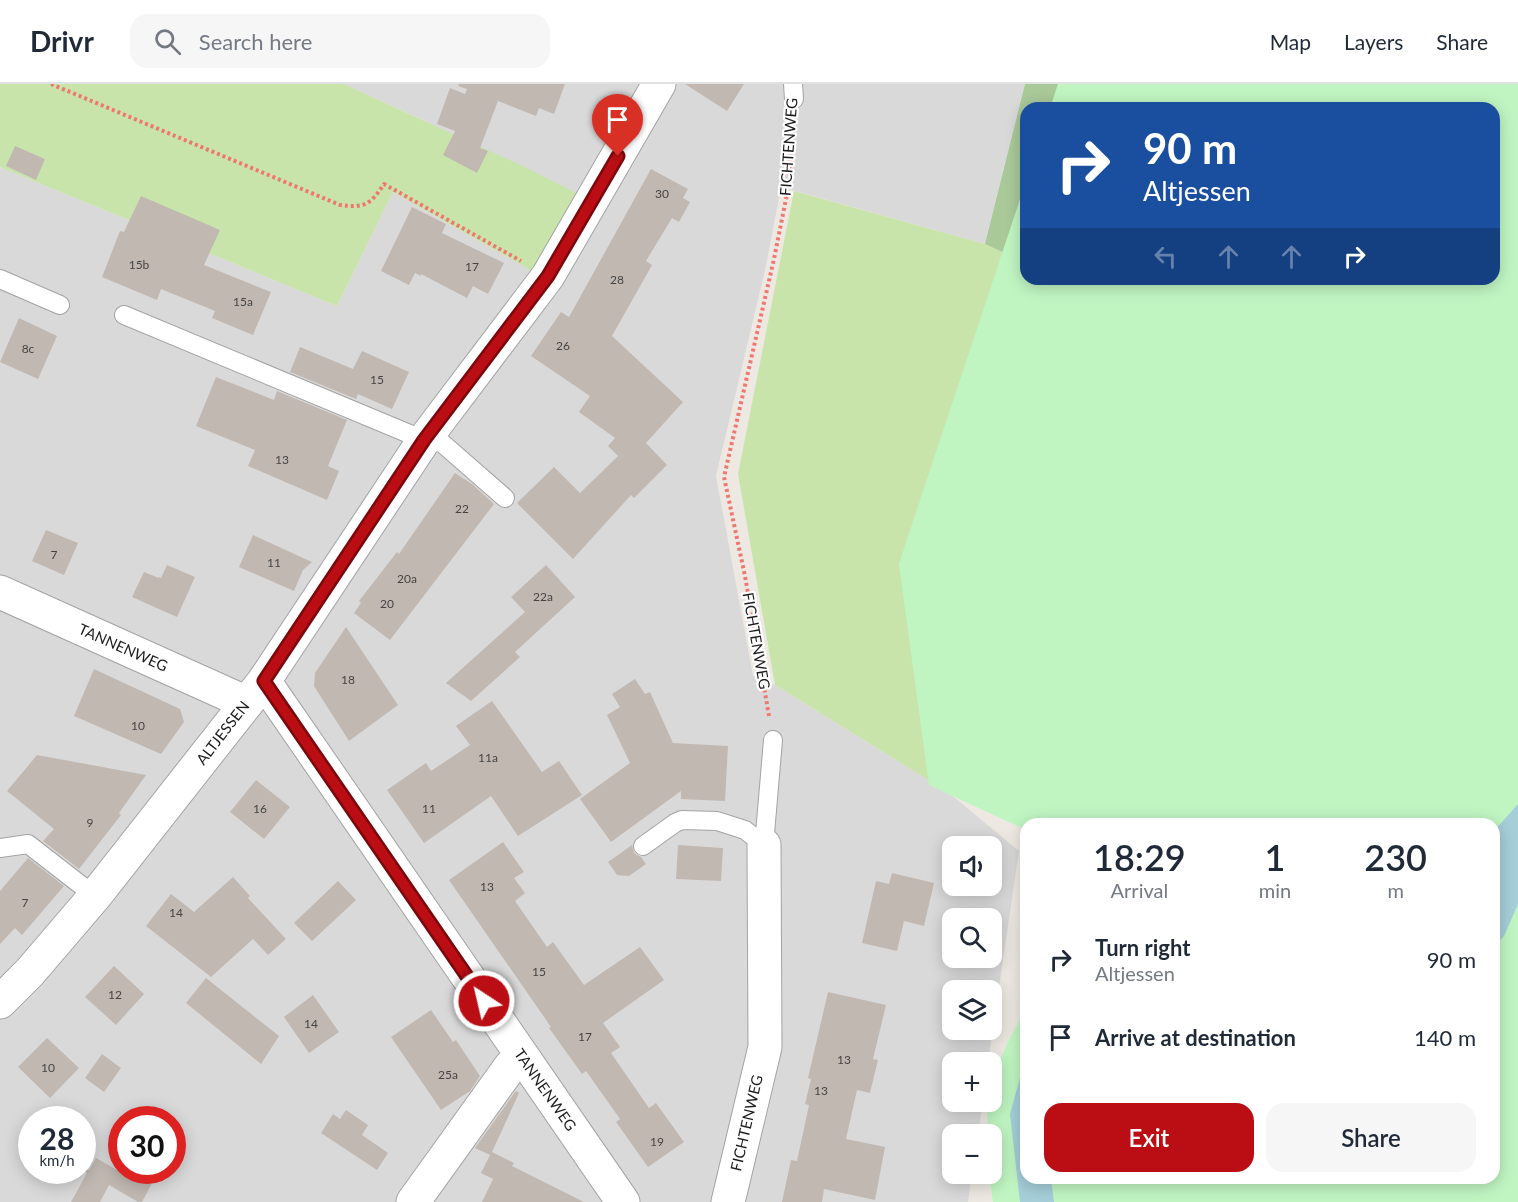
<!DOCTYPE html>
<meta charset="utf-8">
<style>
body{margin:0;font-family:Lato,sans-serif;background:#f6f6f7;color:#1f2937;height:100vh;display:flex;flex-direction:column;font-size:22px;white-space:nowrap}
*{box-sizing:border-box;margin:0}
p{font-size:20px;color:#747a83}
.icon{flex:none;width:33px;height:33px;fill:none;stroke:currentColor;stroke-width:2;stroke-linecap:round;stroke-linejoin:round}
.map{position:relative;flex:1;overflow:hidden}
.details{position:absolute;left:1020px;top:734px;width:480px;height:366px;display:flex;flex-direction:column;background:#fff;border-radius:18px;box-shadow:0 3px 15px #0003}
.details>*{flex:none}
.top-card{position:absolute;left:1020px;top:18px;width:480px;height:183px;border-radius:18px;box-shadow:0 3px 15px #0003;background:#1a4fa0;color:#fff;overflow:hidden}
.buttons{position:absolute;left:942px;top:752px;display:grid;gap:12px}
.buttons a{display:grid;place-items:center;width:60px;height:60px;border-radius:12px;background:#fff;box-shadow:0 3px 15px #0003;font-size:30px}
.speed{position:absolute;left:18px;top:1022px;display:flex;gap:12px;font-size:30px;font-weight:700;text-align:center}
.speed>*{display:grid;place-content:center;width:78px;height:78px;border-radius:50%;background:#fff;box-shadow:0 3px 15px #0003;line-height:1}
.speed small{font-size:15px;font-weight:400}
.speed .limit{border:9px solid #d22;background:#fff;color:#111}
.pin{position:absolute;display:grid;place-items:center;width:51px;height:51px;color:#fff;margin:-62px -26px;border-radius:50% 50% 50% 0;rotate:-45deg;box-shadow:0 0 6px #0007}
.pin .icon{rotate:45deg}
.me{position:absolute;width:66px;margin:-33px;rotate:325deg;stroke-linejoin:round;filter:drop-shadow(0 0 4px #0008)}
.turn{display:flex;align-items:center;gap:21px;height:126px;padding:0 24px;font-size:27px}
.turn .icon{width:78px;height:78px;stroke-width:2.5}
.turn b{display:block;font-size:42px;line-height:51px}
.lanes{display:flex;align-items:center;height:57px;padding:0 24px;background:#0003;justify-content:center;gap:30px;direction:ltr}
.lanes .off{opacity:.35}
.eta{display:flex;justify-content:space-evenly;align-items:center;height:102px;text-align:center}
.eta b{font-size:36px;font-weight:600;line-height:42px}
.cta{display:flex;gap:12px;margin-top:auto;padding:12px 24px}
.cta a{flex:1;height:69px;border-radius:18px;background:#bb0d14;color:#fff;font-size:24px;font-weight:600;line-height:69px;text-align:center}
.cta a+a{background:#f6f6f7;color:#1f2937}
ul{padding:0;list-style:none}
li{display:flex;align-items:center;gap:18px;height:78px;padding:0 24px}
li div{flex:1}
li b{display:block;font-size:22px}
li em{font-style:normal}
header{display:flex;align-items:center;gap:36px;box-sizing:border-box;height:84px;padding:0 30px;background:#fff;border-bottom:2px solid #e0e1e3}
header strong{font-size:28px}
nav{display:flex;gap:33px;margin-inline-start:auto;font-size:21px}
.search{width:420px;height:54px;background:#f6f6f7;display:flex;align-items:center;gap:15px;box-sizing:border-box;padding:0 21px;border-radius:18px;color:#747a83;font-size:22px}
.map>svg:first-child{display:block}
.residential{fill:#dad9d9;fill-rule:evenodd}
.grass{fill:#c9e4aa}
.forest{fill:#a9c999}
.park{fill:#c0f5c2}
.water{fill:#a5ced8}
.building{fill:#c1b8b2}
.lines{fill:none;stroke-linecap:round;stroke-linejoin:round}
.lane-casing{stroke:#a3a3a3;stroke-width:20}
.street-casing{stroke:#a3a3a3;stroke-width:35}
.path{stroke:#f0776f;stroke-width:4;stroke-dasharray:3 3;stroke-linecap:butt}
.lane{stroke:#fff;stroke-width:18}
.street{stroke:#fff;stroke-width:33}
.route-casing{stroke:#7a080d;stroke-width:15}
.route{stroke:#bb0d14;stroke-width:10}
.labels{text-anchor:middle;stroke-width:4.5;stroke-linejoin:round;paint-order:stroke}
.number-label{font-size:12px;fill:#454342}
.street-label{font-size:15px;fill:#1c1c1c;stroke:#fff}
</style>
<header>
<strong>Drivr</strong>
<div class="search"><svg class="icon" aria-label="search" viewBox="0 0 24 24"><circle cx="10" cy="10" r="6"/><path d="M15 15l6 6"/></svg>Search here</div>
<nav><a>Map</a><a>Layers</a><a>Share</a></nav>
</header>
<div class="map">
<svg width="1518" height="1118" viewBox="0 0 1518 1118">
<rect width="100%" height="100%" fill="#ede9e2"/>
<!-- residential -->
<path class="residential" d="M344 0H1025L985 160 781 103 766 182 716 392 753 592 775 601 948 708 1019 767 988 978H952V1017H983L978 1050H952V1089H972L968 1118H0V83L337 222 393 108 532 187 425 37ZM952 762H992V801H952ZM952 834H992V873H952ZM952 906H992V945H952ZM32 1035H82V1086H32ZM122 1035H172V1086H122Z"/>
<!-- grass -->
<path class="grass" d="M0 0H344L529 85 578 110 532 187 393 108 337 222 0 83Z
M794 107 985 160 1026 179V195L948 708 775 601 738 390Z"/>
<!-- forest -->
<path class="forest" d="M1025 0H1216L1215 24H1026V179L985 160Z"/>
<!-- park -->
<path class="park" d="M1058 0H1518V1118H993L989 1089H992V1050H988L987 1023 989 1017H992C992 983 1011 953 1026 924V1094H1494V740H1026V746L929 701 899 480 1026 97V195H1494V24H1050Z"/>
<!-- water -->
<path class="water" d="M1518 720V820L1504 852 1494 863V747Z
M1026 972V1094H1051L1054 1118H1020L1010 1030Z"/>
<!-- building -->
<path class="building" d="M459 0H565L554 30 539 24 536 32 498 17 480 64 488 67 477 89 443 71 455 47 437 40 450 4 465 10 467 5 458 2Z
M685 0H744L727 27Z
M15 62 45 75 36 96 6 82Z
M651 85 688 105 683 114 690 118 679 138 672 134 646 177 652 181 612 252 683 318 646 359 667 381 634 414 631 411 573 475 517 419 554 383 580 409 618 372 608 362 615 354 579 328 590 312 531 272 561 228 569 233Z
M141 112 220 146 204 181 271 208 253 251 212 234 215 227 161 205 157 216 102 193 120 147 124 148Z
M412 123 446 140 442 149 504 179 488 210 473 202 467 214 421 190V192L415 189 409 201 381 187Z
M19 234 57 252 38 295 0 278Z
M300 263 353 285 362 267 409 288 392 325 358 310 356 315 290 288Z
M216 293 274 316 277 307 347 336 328 382 339 387 327 416 248 382 255 366 196 342Z
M455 389 472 400 494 420 390 556 354 529 361 519 359 517 397 468 399 470Z
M46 446 78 459 64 491 32 477Z
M253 451 312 478 303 486 294 507 239 483Z
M167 481 195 493 177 533 132 513 144 488 159 494V493L161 494Z
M546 481 575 513 515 568 520 573 471 617 446 599 525 528 511 513Z
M346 543 398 621 349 657 314 602 315 589Z
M94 585 180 625 184 638 161 670 74 632Z
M635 595 645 610 650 608 673 659 728 662 725 717 681 715V707L611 758 580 715 630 679 607 631 620 623 612 610Z
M492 617 542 688 559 677 582 711 518 752 491 712 424 759 387 706 426 679 431 687 470 661 456 642Z
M37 671 146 691 119 729 121 731 79 785 43 757 54 745 7 707Z
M256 696 290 723 264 755 230 728Z
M503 758 524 788 514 794 525 809 515 817 547 863 553 858 584 901 640 863 664 896 603 939 620 963 611 969 649 1024 656 1019 684 1058 648 1083 616 1038 620 1035 586 987 582 990 549 944 551 943 449 796Z
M632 761 634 769 641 773 646 780 629 792 617 791 608 778Z
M678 761 723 764 721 797 676 795Z
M28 774 64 802 22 851 15 844 0 860V807Z
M892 789 934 799 924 842 904 837 897 867 862 859 876 797 889 800Z
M233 793 250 812 248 814 286 855 268 871 253 855 211 893 146 842 171 810 194 828Z
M338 797 356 816 312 857 294 839Z
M114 882 144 910 116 941 85 913Z
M206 894 279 952 261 980 186 919Z
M828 908 886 921 873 975 878 976 870 1009 857 1006 846 1055 885 1063 875 1116 824 1105 822 1118H782L791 1076 797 1077 809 1021 805 1020 811 995 808 994Z
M313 911 339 948 309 969 284 933Z
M431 926 453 958 456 956 480 992 470 1007 441 1026 391 953Z
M47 954 79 984 50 1014 18 983Z
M102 970 121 984 104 1008 85 994Z
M516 1007 519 1009 492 1068 514 1079 512 1082 584 1118H482L493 1095 481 1089 490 1071 475 1064Z
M346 1026 368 1041 362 1051 388 1069 377 1086 321 1049 333 1030 340 1035Z
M96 1074 117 1086H159L142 1118H138L109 1101 100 1118H71L87 1089 81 1086H89Z"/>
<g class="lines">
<!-- lane casing -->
<g class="lane-casing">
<path id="lane" d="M793 0 794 15
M0 195 60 221
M124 231 424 356 442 359 505 414
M764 761 773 656
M643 762 675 739 682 736 717 737 745 746 764 761
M0 764 28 760 95 812"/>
</g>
<!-- street casing -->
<g class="street-casing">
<path id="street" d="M0 508 247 619
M264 597 623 1118
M0 918 30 888 95 812 264 597 424 356 548 192 659 0
M413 1118 510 983 521 971
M728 1118 765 963 764 761"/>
</g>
<!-- path -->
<path class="path" d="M51 0 340 121C365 124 370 121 384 100L521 177
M769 632 745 492 724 393 774 175 788 105 793 36"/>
<!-- lane -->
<use href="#lane" class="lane"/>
<!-- street -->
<use href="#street" class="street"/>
</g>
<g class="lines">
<!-- route casing -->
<g class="route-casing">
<path id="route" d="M484 917 264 597 424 356 548 192 618 72"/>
</g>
<!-- route -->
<use href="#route" class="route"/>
</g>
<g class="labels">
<!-- number labels -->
<g class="number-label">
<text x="662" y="114">30</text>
<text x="139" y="185">15b</text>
<text x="472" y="187">17</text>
<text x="617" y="200">28</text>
<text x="243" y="222">15a</text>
<text x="563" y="266">26</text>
<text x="28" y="269">8c</text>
<text x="377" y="300">15</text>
<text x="282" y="380">13</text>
<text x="462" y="429">22</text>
<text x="54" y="475">7</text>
<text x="274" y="483">11</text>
<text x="407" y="499">20a</text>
<text x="543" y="517">22a</text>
<text x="387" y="524">20</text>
<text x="348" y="600">18</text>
<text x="138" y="646">10</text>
<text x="488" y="678">11a</text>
<text x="260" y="729">16</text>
<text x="429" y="729">11</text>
<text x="90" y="743">9</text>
<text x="487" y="807">13</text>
<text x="25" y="823">7</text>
<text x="176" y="833">14</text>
<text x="539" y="892">15</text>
<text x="115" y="915">12</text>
<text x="311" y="944">14</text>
<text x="585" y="957">17</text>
<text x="844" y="980">13</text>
<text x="48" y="988">10</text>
<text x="448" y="995">25a</text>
<text x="821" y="1011">13</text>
<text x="657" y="1062">19</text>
</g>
<!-- street labels -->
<g class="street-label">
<text transform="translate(789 63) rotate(-86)" y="5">FICHTENWEG</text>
<text transform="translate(756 557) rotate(80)" y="5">FICHTENWEG</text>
<text transform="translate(123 564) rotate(24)" y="5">TANNENWEG</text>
<text transform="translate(223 649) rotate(-52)" y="5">ALTJESSEN</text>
<text transform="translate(545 1006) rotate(55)" y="5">TANNENWEG</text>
<text transform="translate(747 1039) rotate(-77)" y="5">FICHTENWEG</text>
</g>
</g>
</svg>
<div class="buttons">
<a><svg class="icon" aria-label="sound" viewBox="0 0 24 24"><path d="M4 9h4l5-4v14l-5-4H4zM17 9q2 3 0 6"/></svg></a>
<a><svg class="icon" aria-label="search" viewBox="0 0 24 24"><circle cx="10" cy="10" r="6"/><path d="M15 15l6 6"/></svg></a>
<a><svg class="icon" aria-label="layers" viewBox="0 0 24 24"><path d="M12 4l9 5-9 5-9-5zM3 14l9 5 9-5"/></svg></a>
<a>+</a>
<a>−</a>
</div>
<div class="speed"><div>28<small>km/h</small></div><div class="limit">30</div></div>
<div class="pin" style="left:618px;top:72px;background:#d93025"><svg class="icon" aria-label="arrive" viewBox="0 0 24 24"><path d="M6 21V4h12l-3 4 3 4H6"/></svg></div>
<svg class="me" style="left:484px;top:917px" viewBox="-20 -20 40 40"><circle r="17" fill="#bb0d14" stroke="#fff" stroke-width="3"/><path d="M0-11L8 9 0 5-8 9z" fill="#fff"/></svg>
<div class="top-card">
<div class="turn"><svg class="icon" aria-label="right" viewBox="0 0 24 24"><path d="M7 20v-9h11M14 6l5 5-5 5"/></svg><div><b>90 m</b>Altjessen</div></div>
<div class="lanes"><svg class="icon off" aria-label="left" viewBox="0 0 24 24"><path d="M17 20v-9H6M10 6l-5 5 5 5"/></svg><svg class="icon off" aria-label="ahead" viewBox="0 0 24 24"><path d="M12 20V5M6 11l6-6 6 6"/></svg><svg class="icon off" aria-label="ahead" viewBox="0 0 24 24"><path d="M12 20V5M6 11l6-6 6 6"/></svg><svg class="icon" aria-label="right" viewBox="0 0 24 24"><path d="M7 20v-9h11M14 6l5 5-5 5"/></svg></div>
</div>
<section class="details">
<div class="eta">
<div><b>18:29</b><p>Arrival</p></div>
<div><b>1</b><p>min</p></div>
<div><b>230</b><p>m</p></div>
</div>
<ul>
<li><svg class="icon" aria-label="right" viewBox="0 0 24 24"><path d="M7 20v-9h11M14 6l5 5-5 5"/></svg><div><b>Turn right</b><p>Altjessen</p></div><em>90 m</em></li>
<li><svg class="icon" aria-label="arrive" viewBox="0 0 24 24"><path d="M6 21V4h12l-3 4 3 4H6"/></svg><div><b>Arrive at destination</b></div><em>140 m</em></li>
</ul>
<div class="cta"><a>Exit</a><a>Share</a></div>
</section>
</div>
